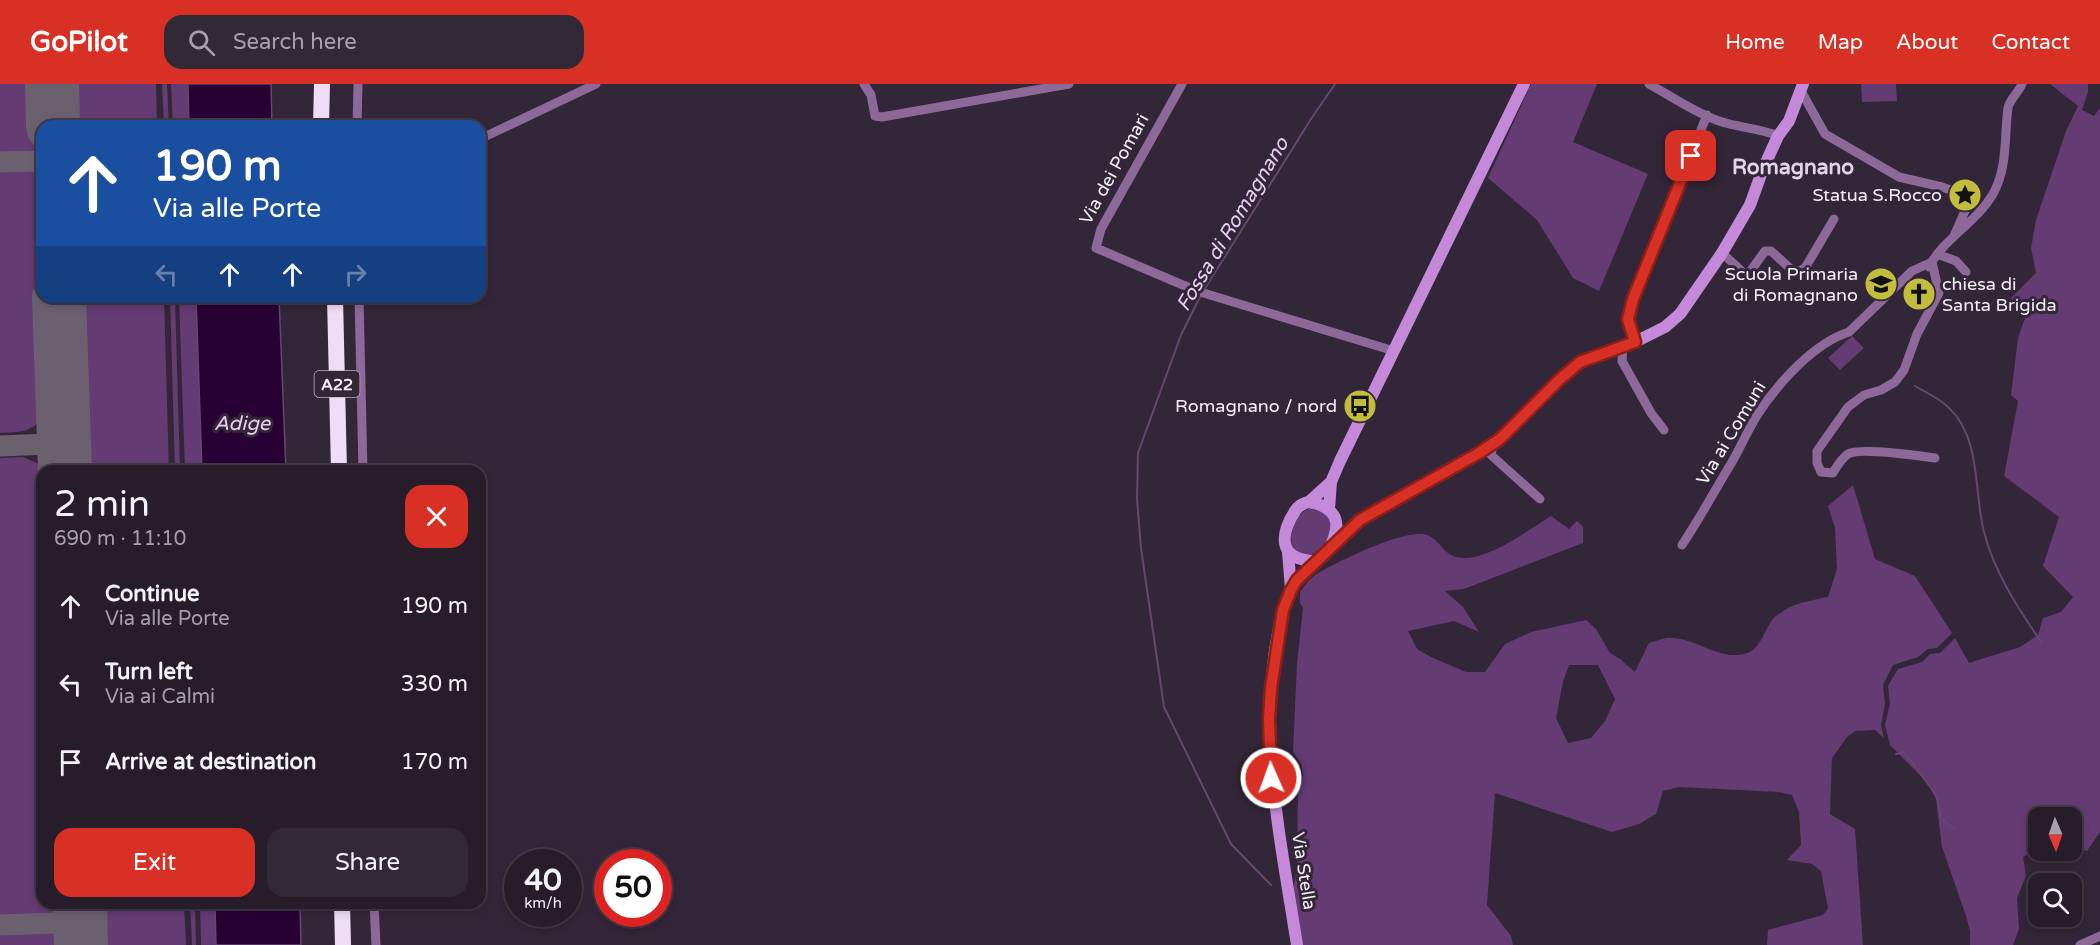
<!DOCTYPE html>
<meta charset="utf-8">
<style>
body{margin:0;font-family:"Varela Round",sans-serif;background:#322936;color:#f1f3f6;height:100vh;display:flex;flex-direction:column;font-size:22px;white-space:nowrap}
*{box-sizing:border-box;margin:0}
p{font-size:20px;color:#a4a1a8}
.icon{flex:none;width:33px;height:33px;fill:none;stroke:currentColor;stroke-width:2;stroke-linecap:round;stroke-linejoin:round}
.map{position:relative;flex:1;overflow:hidden}
.side{position:absolute;left:36px;top:381px;width:450px;height:444px;display:flex;flex-direction:column;background:#261c2a;border-radius:18px;box-shadow:0 3px 9px #0003,0 0 0 2px #423a47}
.side>*{flex:none}
.hud{position:absolute;left:36px;top:36px;width:450px;height:183px;border-radius:18px;box-shadow:0 3px 9px #0003,0 0 0 2px #423a47;background:#1a4fa0;color:#fff;overflow:hidden}
.needle{width:39px;rotate:178deg}
.controls{position:absolute;left:2028px;top:723px;display:grid;gap:12px}
.controls a{display:grid;place-items:center;width:54px;height:54px;border-radius:12px;background:#261c2a;box-shadow:0 3px 9px #0003,0 0 0 2px #423a47;font-size:30px}
.speed{position:absolute;left:504px;top:765px;display:flex;gap:12px;font-size:30px;font-weight:700;text-align:center}
.speed>*{display:grid;place-content:center;width:78px;height:78px;border-radius:50%;background:#261c2a;box-shadow:0 3px 9px #0003,0 0 0 2px #423a47;line-height:1}
.speed small{font-size:15px;font-weight:400}
.speed .limit{border:9px solid #d22;background:#fff;color:#111}
.pin{position:absolute;display:grid;place-items:center;width:51px;height:51px;color:#fff;margin:-26px;border-radius:12px;box-shadow:0 3px 9px #0006}
.me{position:absolute;width:66px;margin:-33px;rotate:358deg;stroke-linejoin:round;filter:drop-shadow(0 0 4px #0008)}
.turn{display:flex;align-items:center;gap:21px;height:126px;padding:0 18px;font-size:27px}
.turn .icon{width:78px;height:78px;stroke-width:2.5}
.turn b{display:block;font-size:42px;line-height:51px}
.lanes{display:flex;align-items:center;height:57px;padding:0 18px;background:#0003;justify-content:center;gap:30px;direction:ltr}
.lanes .off{opacity:.35}
.round{display:grid;place-items:center;flex:none;width:63px;height:63px;border-radius:18px;background:#322936}
.headline{display:flex;align-items:center;justify-content:space-between;height:102px;padding:0 18px}
h1{font-size:36px;font-weight:600;line-height:45px}
.action{display:flex;gap:12px;margin-top:auto;padding:12px 18px}
.action a{flex:1;height:69px;border-radius:18px;background:#d93025;color:#fff;font-size:24px;font-weight:600;line-height:69px;text-align:center}
.action a+a{background:#322936;color:#f1f3f6}
ul{padding:0;list-style:none}
li{display:flex;align-items:center;gap:18px;height:78px;padding:0 18px}
li div{flex:1}
li b{display:block;font-size:22px}
li em{font-style:normal}
header{display:flex;align-items:center;gap:36px;box-sizing:border-box;height:84px;padding:0 30px;background:#d93025;color:#fff}
header strong{font-size:28px}
nav{display:flex;gap:33px;margin-inline-start:auto;font-size:21px}
.search{width:420px;height:54px;background:#322936;display:flex;align-items:center;gap:15px;box-sizing:border-box;padding:0 21px;border-radius:18px;color:#a4a1a8;font-size:22px}
.map>svg:first-child{display:block}
.green{fill:#643b73;fill-rule:evenodd}
.water{fill:#270034;stroke:#65476f;stroke-width:1.5}
.lines{fill:none;stroke-linecap:round;stroke-linejoin:round}
.stream{stroke:#65476f;stroke-width:2}
.taxiway{stroke:#6b6070;stroke-width:21}
.runway{stroke:#6b6070;stroke-width:54}
.street{stroke:#8d699a;stroke-width:9}
.secondary{stroke:#c48ad9;stroke-width:12}
.highway{stroke:#efddf6;stroke-width:16}
.route-casing{stroke:#8d1f18;stroke-width:15}
.route{stroke:#d93025;stroke-width:10}
.labels{text-anchor:middle;stroke-width:6;stroke-linejoin:round;paint-order:stroke}
.shield{fill:#332638;stroke:#bcb2c0;stroke-width:1.5}
.shield-label{font-size:16px;font-weight:bold;fill:#f6eefa}
.street-label{font-size:18px;fill:#f6eefa;stroke:#332638}
.poi-label{font-size:18px;fill:#f6eefa;stroke:#332638;text-anchor:end}
.water-label{font-size:20px;font-style:italic;fill:#eacdf6;stroke:#332638}
.quarter-label{font-size:21px;font-weight:bold;fill:#e5d4ec;stroke:#332638}
</style>
<header>
<strong>GoPilot</strong>
<div class="search"><svg class="icon" aria-label="search" viewBox="0 0 24 24"><circle cx="10" cy="10" r="6"/><path d="M15 15l6 6"/></svg>Search here</div>
<nav><a>Home</a><a>Map</a><a>About</a><a>Contact</a></nav>
</header>
<div class="map">
<svg width="2100" height="861" viewBox="0 0 2100 861">
<rect width="100%" height="100%" fill="#332638"/>
<!-- green -->
<path class="green" d="M0 0H33L35 72 33 75 0 76Z
M71 0H156L157 42H72Z
M162 0H167L169 42H164Z
M171 0H188L189 42H173Z
M1531 0H1597L1573 58 1648 90 1599 207 1573 194 1537 136 1488 94Z
M1861 0H1896L1897 17 1862 18Z
M2050 0H2088V8L2082 26 2094 32 2100 24V748L2087 767 2072 762V734H2038V765L2023 773 2026 792 2017 814 2019 845 2013 861H1970V847L1966 832 1942 763 1936 715 1927 698 1890 661 1885 641 1890 620 1888 602 1898 585 1922 578 1930 570 1940 569 1955 554 1969 579 2020 563 2038 551 2043 534 2061 528 2073 513 2043 482 2059 433 2004 392 2018 317 2011 311 2018 254 2027 228 2002 223 2036 189 2031 164 2036 136 2066 47 2078 22Z
M32 79 35 81 36 84 44 327C37 349 19 348 0 349V80Z
M78 213H164L169 387H84Z
M170 213H175L180 387H175Z
M179 213H196L202 387H185Z
M1852 252 1864 264 1840 286 1828 274Z
M23 373 37 379 43 387 42 819H61L62 835 0 839V374Z
M1853 401 1875 475 1915 492 1952 549 1937 564 1928 565 1918 573 1893 581 1883 601 1885 620 1881 641 1884 654 1875 646 1855 647 1847 653 1832 674 1830 730 1855 745 1863 861H1767L1768 846 1823 831 1828 824 1821 787 1812 780 1787 776 1801 761 1799 728 1792 711 1779 708 1679 703 1663 707 1656 730 1639 740 1612 748 1495 709 1487 821 1511 852 1513 861H1299L1293 807 1297 784 1298 707 1303 691 1301 680 1293 668 1297 579 1303 524 1300 519V508C1304 503 1309 495 1315 491 1335 479 1405 444 1427 451 1443 457 1442 474 1465 474 1491 474 1529 446 1551 432L1569 445 1577 437 1583 443V459L1464 505 1445 507 1463 523 1479 548 1454 537 1408 547 1417 565 1431 573 1466 588H1485L1505 560 1531 548 1586 536 1596 545 1610 569 1620 575 1635 588 1649 559C1655 557 1661 555 1667 554 1695 552 1716 576 1744 570 1763 566 1764 542 1776 532 1792 519 1809 517 1828 513L1837 485 1835 444 1828 422ZM1569 581H1598L1615 615 1605 637 1591 654 1568 659 1556 634 1563 598Z
M1310 424 1329 431C1330 435 1332 441 1331 445 1328 482 1277 477 1295 440 1299 432 1301 428 1310 424Z
M99 819H184L186 861H100Z
M190 819H195L196 861H192Z
M200 819H215L216 861H201Z
M62 843V861H0V846Z"/>
<!-- water -->
<path class="water" d="M188 0H271L272 42H189Z
M196 213H279L286 387H202Z
M215 819H300L301 861H216Z"/>
<g class="lines">
<!-- stream -->
<path class="stream" d="M1204 206 1311 35 1335 0
M1201 211 1181 251 1138 369 1137 415 1141 464 1164 623 1231 760 1271 801
M1915 302C1927 309 1941 315 1950 325 1981 354 1974 410 1984 448 1994 488 2018 524 2041 558
M1896 670 1904 668 1937 712 1941 734 1954 745"/>
<!-- taxiway -->
<path class="taxiway" d="M0 78 42 77
M49 360 60 365 65 375
M0 362 49 360 61 352 63 328
M0 841 81 838"/>
<!-- runway -->
<path class="runway" d="M52 0 53 42
M59 213 65 387
M80 819 81 861"/>
<!-- street -->
<path class="street" d="M864 0 871 11 875 32 882 33 1069 0
M1182 0 1101 145 1096 164 1197 207 1394 267
M1649 0C1671 12 1695 29 1719 37 1739 44 1760 44 1778 52
M1801 7 1825 50 1899 93 1942 103 1962 110 1965 127 1954 152
M357 42 358 0
M480 55 596 0
M1722 169 1747 192 1765 167H1771L1792 186 1799 187 1805 184 1834 135
M1937 170 1956 177 1966 188
M1929 183C1944 154 1976 139 1993 110 2008 83 2004 53 2008 24 2009 16 2019 8 2022 0
M359 213 363 387
M1635 258 1628 235 1633 215 1707 31
M1623 262 1622 277 1651 329 1664 346
M1493 360 1491 371 1540 415
M1682 461C1700 434 1715 406 1732 378 1741 363 1748 345 1758 330 1778 299 1814 259 1849 248L1912 187 1932 178 1939 209 1917 250 1904 286 1895 298 1881 306 1864 311 1848 323 1817 367V379L1821 388 1833 389C1837 382 1842 374 1848 370 1859 363 1920 372 1935 374
M374 819 376 861
M2080 861 2100 852"/>
<!-- secondary -->
<path class="secondary" d="M1329 425 1331 398 1340 377 1524 0
M1332 461 1360 436 1479 369 1500 355 1559 296 1580 278 1635 258 1665 243 1680 230 1722 169 1750 121 1763 85 1778 52 1789 37 1803 0
M1288 468 1291 505
M1317 477C1280 477 1278 454 1295 427 1299 420 1304 420 1310 417 1317 411 1324 404 1331 398
M1297 861C1280 751 1254 638 1283 527 1285 517 1289 507 1296 498 1304 487 1320 478 1328 467 1332 462 1333 456 1335 450 1341 430 1326 421 1309 418"/>
<!-- highway -->
<path class="highway" d="M321 42 322 0
M335 213 339 387
M342 819 343 861"/>
</g>
<g class="lines">
<!-- route casing -->
<g class="route-casing">
<path id="route" d="M1271 694 1269 635 1271 604 1283 526 1291 506 1297 496 1360 436 1479 369 1500 355 1559 296 1580 278 1635 258 1628 235 1633 215 1691 72"/>
</g>
<!-- route -->
<use href="#route" class="route"/>
</g>
<!-- icons -->
<defs>
<g id="sight-disc" transform="scale(1.725)"><circle r="9.5" fill="#c3bd3e" stroke="#332638"/><path d="M0-6L1.8-2.2L6-1.7L2.9 1.2L3.7 5.4L0 3.3L-3.7 5.4L-2.9 1.2L-6-1.7L-1.8-2.2Z" fill="#111"/></g>
<g id="school-disc" transform="scale(1.725)"><circle r="9.5" fill="#c3bd3e" stroke="#332638"/><path d="M0-5L7-2L0 1L-7-2ZM-4 1L0 2.5L4 1V4Q0 6-4 4Z" fill="#111"/></g>
<g id="church-disc" transform="scale(1.725)"><circle r="9.5" fill="#c3bd3e" stroke="#332638"/><path d="M-1.2-6h2.4v3.5h3.3v2.4h-3.3V6h-2.4V-.1h-3.3v-2.4h3.3Z" fill="#111"/></g>
<g id="bus-disc" transform="scale(1.725)"><circle r="9.5" fill="#c3bd3e" stroke="#332638"/><path d="M-5-6H5V4H4V6H2V4H-2V6H-4V4H-5ZM-3.5-4V0h7V-4ZM-3.5 1.2v1.5H-2V1.2ZM2 1.2v1.5H3.5V1.2Z" fill="#111"/></g>
</defs>
<g fill-rule="evenodd">
<use href="#sight-disc" x="1965" y="111"/>
<use href="#school-disc" x="1881" y="200"/>
<use href="#church-disc" x="1919" y="210"/>
<use href="#bus-disc" x="1360" y="322"/>
</g>
<g class="labels">
<!-- shield labels -->
<rect class="shield" x="314.5" y="287" width="45" height="26" rx="4.5"/>
<g class="shield-label">
<text x="337" y="306">A22</text>
</g>
<!-- street labels -->
<g class="street-label">
<text transform="translate(1114 85) rotate(-61)" y="6">Via dei Pomari</text>
<text transform="translate(1731 349) rotate(-59)" y="6">Via ai Comuni</text>
<text transform="translate(1304 787) rotate(81)" y="6">Via Stella</text>
</g>
<!-- poi labels -->
<g class="poi-label">
<text x="1942" y="117">Statua S.Rocco</text>
<text x="1858" y="196">Scuola Primaria<tspan x="1858" dy="21">di Romagnano</tspan></text>
<text x="1942" y="206" text-anchor="start">chiesa di<tspan x="1942" dy="21">Santa Brigida</tspan></text>
<text x="1337" y="328">Romagnano / nord</text>
</g>
<!-- water labels -->
<g class="water-label">
<text transform="translate(1232 140) rotate(-59)" y="7">Fossa di Romagnano</text>
<text x="242" y="346">Adige</text>
</g>
<!-- quarter labels -->
<g class="quarter-label">
<text x="1793" y="90">Romagnano</text>
</g>
</g>
</svg>
<div class="controls">
<a><svg class="needle" viewBox="-14 -14 28 28"><path d="M0-13l5 13h-10z" fill="#e53935"/><path d="M0 13l5-13h-10z" fill="#a4a1a8"/></svg></a>
<a><svg class="icon" aria-label="search" viewBox="0 0 24 24"><circle cx="10" cy="10" r="6"/><path d="M15 15l6 6"/></svg></a>
</div>
<div class="speed"><div>40<small>km/h</small></div><div class="limit">50</div></div>
<div class="pin" style="left:1691px;top:72px;background:#d93025"><svg class="icon" aria-label="arrive" viewBox="0 0 24 24"><path d="M6 21V4h12l-3 4 3 4H6"/></svg></div>
<svg class="me" style="left:1271px;top:694px" viewBox="-20 -20 40 40"><circle r="17" fill="#d93025" stroke="#fff" stroke-width="3"/><path d="M0-11L8 9 0 5-8 9z" fill="#fff"/></svg>
<div class="hud">
<div class="turn"><svg class="icon" aria-label="ahead" viewBox="0 0 24 24"><path d="M12 20V5M6 11l6-6 6 6"/></svg><div><b>190 m</b>Via alle Porte</div></div>
<div class="lanes"><svg class="icon off" aria-label="left" viewBox="0 0 24 24"><path d="M17 20v-9H6M10 6l-5 5 5 5"/></svg><svg class="icon" aria-label="ahead" viewBox="0 0 24 24"><path d="M12 20V5M6 11l6-6 6 6"/></svg><svg class="icon" aria-label="ahead" viewBox="0 0 24 24"><path d="M12 20V5M6 11l6-6 6 6"/></svg><svg class="icon off" aria-label="right" viewBox="0 0 24 24"><path d="M7 20v-9h11M14 6l5 5-5 5"/></svg></div>
</div>
<section class="side">
<div class="headline"><div><h1>2 min</h1><p>690 m · 11:10</p></div><a class="round" style="background:#d93025;color:#fff"><svg class="icon" aria-label="close" viewBox="0 0 24 24"><path d="M6 6l12 12M18 6L6 18"/></svg></a></div>
<ul>
<li><svg class="icon" aria-label="ahead" viewBox="0 0 24 24"><path d="M12 20V5M6 11l6-6 6 6"/></svg><div><b>Continue</b><p>Via alle Porte</p></div><em>190 m</em></li>
<li><svg class="icon" aria-label="left" viewBox="0 0 24 24"><path d="M17 20v-9H6M10 6l-5 5 5 5"/></svg><div><b>Turn left</b><p>Via ai Calmi</p></div><em>330 m</em></li>
<li><svg class="icon" aria-label="arrive" viewBox="0 0 24 24"><path d="M6 21V4h12l-3 4 3 4H6"/></svg><div><b>Arrive at destination</b></div><em>170 m</em></li>
</ul>
<div class="action"><a>Exit</a><a>Share</a></div>
</section>
</div>
